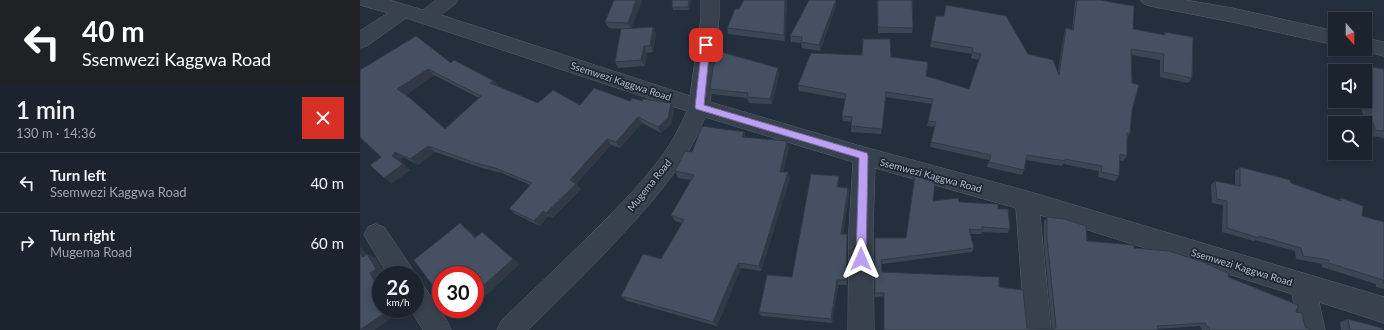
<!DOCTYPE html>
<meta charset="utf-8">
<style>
body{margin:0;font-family:Lato,sans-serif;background:#282f3a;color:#f1f3f6;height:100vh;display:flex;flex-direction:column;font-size:15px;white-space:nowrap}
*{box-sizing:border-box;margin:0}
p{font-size:13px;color:#a0a4aa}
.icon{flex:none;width:22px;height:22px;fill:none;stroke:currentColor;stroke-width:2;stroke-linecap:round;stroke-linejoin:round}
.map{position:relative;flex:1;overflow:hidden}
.panel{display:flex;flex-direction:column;background:#1b232e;width:360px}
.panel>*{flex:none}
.hud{background:#202124;color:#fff;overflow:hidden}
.needle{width:26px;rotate:159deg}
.buttons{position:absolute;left:968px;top:12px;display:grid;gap:8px}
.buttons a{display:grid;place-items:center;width:44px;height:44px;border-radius:0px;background:#1b232e;box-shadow:0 2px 6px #0003,0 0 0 1px #39404a;font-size:20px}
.speed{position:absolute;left:12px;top:266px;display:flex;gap:8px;font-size:20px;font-weight:700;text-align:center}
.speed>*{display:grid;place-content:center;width:52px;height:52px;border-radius:50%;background:#1b232e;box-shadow:0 2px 6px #0003,0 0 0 1px #39404a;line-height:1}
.speed small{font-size:10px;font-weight:400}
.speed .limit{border:6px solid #d22;background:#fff;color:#111}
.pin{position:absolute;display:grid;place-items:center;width:34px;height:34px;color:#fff;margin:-17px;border-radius:8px;box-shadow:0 2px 6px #0006}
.me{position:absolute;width:44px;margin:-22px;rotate:0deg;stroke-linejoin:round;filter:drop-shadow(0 0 3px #0008)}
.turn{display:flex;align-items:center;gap:14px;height:84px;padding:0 16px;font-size:18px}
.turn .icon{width:52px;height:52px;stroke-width:2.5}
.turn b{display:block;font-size:28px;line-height:34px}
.round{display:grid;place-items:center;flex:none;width:42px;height:42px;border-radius:0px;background:#282f3a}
.overview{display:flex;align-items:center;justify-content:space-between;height:68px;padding:0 16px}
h1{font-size:24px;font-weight:600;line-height:30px}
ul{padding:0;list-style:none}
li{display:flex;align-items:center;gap:12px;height:60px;padding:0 16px;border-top:1px solid #39404a}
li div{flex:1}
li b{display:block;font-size:15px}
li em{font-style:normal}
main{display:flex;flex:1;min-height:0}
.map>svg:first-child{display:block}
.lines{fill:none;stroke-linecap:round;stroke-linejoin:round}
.minor-casing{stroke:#565f6c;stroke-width:1}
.minor{fill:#38414e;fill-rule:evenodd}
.wall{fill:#3b4654;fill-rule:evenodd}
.shaded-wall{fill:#303945}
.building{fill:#455162;stroke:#303945;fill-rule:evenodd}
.route{fill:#bca0f2;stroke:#7a689d}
.labels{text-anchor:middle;stroke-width:3.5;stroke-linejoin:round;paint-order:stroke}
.street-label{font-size:10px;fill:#b4bcc9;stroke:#1d2633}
</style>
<main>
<section class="panel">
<div class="hud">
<div class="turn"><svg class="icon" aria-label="left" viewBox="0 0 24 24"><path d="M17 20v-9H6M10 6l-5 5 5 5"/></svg><div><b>40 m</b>Ssemwezi Kaggwa Road</div></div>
</div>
<div class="overview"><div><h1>1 min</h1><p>130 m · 14:36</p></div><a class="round" style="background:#d93025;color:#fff"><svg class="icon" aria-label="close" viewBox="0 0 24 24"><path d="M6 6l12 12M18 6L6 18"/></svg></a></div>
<ul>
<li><svg class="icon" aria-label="left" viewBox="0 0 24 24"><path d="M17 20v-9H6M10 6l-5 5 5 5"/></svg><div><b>Turn left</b><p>Ssemwezi Kaggwa Road</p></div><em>40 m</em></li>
<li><svg class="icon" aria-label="right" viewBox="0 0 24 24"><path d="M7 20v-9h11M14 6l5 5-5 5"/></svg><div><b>Turn right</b><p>Mugema Road</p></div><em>60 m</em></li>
</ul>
</section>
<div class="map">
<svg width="1024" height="330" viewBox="0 0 1024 330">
<rect width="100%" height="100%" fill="#242f3e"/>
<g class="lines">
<!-- minor casing -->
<g class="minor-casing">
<path id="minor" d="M0 0H29L63 10 76 0H98L95 4 81 15 330 96 341 18V0H359V18L350 102 504 147 667 191 1024 297V323L959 302 965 330H939L932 294 680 215 691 330H665L656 208 515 168 513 230 514 330H488L489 230 493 162 345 117C329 159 299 194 269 227 237 263 202 296 168 330H137L141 321C178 285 216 250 252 213 281 183 311 151 327 111L46 18 7 46 0 48V31L28 13 0 5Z
M781 0H825L872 8 975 31V45L872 22 790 6 784 4Z
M1005 38 1024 42V56L998 50 1005 49Z
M16 224 24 227 51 267 54 275H28L4 235 8 227Z
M55 283 64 286 87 321 91 330H63L50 309H55Z"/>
</g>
<!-- minor -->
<use href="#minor" class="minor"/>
</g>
<!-- wall -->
<path class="wall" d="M331 0 329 10H313L312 7Z
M384 0H427L425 41 368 34 367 28 379 9Z
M517 0 553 28 552 33H518Z
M716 0H740L773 29 803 35 805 32 832 78 828 83 800 77V60L772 55V110L770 133 767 138V156L763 161 759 160V176L755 181 738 177 739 171 703 164 702 166 666 160 664 170 662 175 627 167 629 160 570 147 575 127 567 126 572 104 526 97 521 134 491 132V122L483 121 482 116 485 99 439 91 438 85 531 57 568 68 566 76 609 89 619 60 611 58 612 54 570 47 571 41 668 54 698 72 704 34 706 28 712 29 715 2Z
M282 1 271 28 296 33 293 52 287 53 285 66 258 68 255 62 264 29 249 28 245 22Z
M476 6 460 51 442 48 441 43 431 42 430 36Z
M56 36 91 63 134 81 139 86 178 103 220 105 270 101H282L311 103 314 109 311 124 301 133 282 123 260 148 251 145 216 184 221 189 192 218 188 216 180 226 155 214 149 209 170 185 142 173 122 168 75 152 58 165 43 157 40 161 50 170 32 183 24 178 21 157ZM74 75 119 98 85 129 46 95Z
M997 65 1024 69V138L1007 135 1005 128V123H1003L1002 119 1004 118 999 101H1005V71H991Z
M419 74 412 104 389 103 387 98 352 94 350 89Z
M384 132 385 138 427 141 429 148 423 172H428L430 178 401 271 381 268 357 326 267 301 261 296 301 259 322 223 315 221 311 215 332 180 318 178 315 171 332 152Z
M880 167 931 183 978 200 981 198 1002 216 1024 222V289L1016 287V284L962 267V264L936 259 935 251 895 240 894 241 862 232 863 205 852 203 851 185 855 181 875 185V171Z
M479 182V187L488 188 489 194 483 234 487 240V285H478L472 323 401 316 399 312 432 277Z
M573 201 599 202 638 209 650 229 648 233 622 232 621 234H610L614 248 612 252 522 264V272L639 287 667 328 692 329 684 243V221L687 217 727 241 774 248 868 277 936 312 945 327 950 330H842L840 326 798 329 524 330V296L515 297V238H546Z
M988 319 1022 330H981L980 322Z"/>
<!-- shaded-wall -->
<path class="shaded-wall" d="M276 0H281L282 1 271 29 268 23Z
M329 0H331L329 10 328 7Z
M425 0H427L425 41 424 35Z
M476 0V6L460 51 459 45Z
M293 27 296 33 293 52 290 46Z
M284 46 287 53 285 66 281 60Z
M418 68 419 74 412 104 410 99Z
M68 69 74 75 45 96 37 89Z
M134 81 139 87 130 83Z
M311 103 314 109 311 124 301 133 298 127Z
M278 117 282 123 260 148 256 142Z
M384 132 386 139 382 137Z
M247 139 251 145 216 184 221 189 192 218 186 213 210 180Z
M427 141 429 148 422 178 420 172Z
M68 146 75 152 58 165 50 159Z
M35 152 43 157 40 161 50 170 32 183 24 178 32 156Z
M428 172 430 178 401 271 399 266Z
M479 176V182L478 193 477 187Z
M488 188 489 194 482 239 481 234Z
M183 211 188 216 180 226 174 221Z
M100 223 108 229 124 243 115 238Z
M122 232 130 238 160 264 115 306V293Z
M487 234V285L486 280Z
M0 247 2 248 10 258 7 254 16 258 25 273 19 277 21 281V294L10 273 3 257 0 253Z
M378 263 381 268 357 326 353 322Z
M477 280 478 285 472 323 471 319Z
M28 309H36L38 314 14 330H0Z
M100 309H112L108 313Z"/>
<!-- building -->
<path class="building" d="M254 0H276L268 23 245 22Z
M312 0H329L328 7H312Z
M384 0H425L424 35 367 28 375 9H379Z
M449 0H476L459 45 441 42 442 37 430 36Z
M518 0H552L553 28 518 27Z
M717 0H740L774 6 773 29 805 35V32L833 37 832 78 803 72 804 54 771 49 772 83 779 85 772 110 770 133H767V156L760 154 759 176 741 172 742 166 705 159V161L667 155 664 170 629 162 631 155 571 142 576 122 568 121 573 99 526 92 522 129 491 126 492 117 482 116 486 94 438 85 451 53 502 55 503 39H530L531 57 568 62 566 76 609 89 621 54 612 52 613 48 571 41 576 16H584L586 5 646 16 668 54 693 60 699 75 706 28 713 30Z
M293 27 290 46H284L281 60 255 62 261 29Z
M56 36 91 63 94 60 134 81 130 83 178 103 193 90 220 105 234 88 270 101 272 98 282 101 283 99 311 103 308 118 298 127 278 117 256 142 247 139 210 180 216 184 186 213 183 211 174 221 149 209 172 183 135 168 116 163 68 146 50 159 35 152 32 156 43 164 24 178 10 165 21 157 0 137V70ZM68 69 121 96 85 129 50 98 37 89Z
M358 51 418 68 410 99 387 97 388 93 350 89 353 67Z
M997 65 1024 69V131L1015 130 1010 113H1012L1005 90V71H999Z
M342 126 384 132 382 137 427 141 420 172H428L399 266 378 263 353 322 261 296 283 254 301 259 324 220 311 215 334 175 315 171 325 151 332 152Z
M880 167 930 180 931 183 981 201V198L1003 206 1002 216 1024 222V284L1023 280 969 263V260L943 256 941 248 899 236V238L867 228V201L857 199 855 181 880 186Z
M451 174 479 176 477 187 488 188 481 234H487L486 280H477L471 319 399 312 407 275 432 277Z
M555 176 575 182 573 201 598 198 599 202 638 204V209H648L650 229 622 227V230L609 229 614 248 521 260 522 272 639 277V287L663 290 667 328 694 329 696 327 687 239V217L704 219 726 226 727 241 774 245V248L809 251 843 262 869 274 868 277 938 305 936 312 942 313 945 327 950 329V330H850L845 323 797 326 798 330H524V293H515V238H546Z
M100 223 115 238 122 232 153 259 115 293V275H81V292L70 282 54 260Z
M0 253 3 257 7 254 16 269 10 273 21 294V309H28L29 310 0 330Z
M988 319 1022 328V330H990Z"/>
<!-- route -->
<path class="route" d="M346 42 350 45 344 105 507 153 508 156 506 259 505 263 501 264 497 263 496 259 499 158 336 109 335 107 342 45Z"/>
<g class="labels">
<!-- street labels -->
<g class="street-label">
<text transform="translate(261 81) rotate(18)" y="4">Ssemwezi Kaggwa Road</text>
<text transform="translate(571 175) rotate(15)" y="4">Ssemwezi Kaggwa Road</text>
<text transform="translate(289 185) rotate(-51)" y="4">Mugema Road</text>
<text transform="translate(882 267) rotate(17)" y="4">Ssemwezi Kaggwa Road</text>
</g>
</g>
</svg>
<div class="buttons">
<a><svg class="needle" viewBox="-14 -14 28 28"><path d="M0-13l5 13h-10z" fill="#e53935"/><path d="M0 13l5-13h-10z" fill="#a0a4aa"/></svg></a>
<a><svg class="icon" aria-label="sound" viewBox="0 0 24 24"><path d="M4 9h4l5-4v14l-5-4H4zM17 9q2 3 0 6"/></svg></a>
<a><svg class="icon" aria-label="search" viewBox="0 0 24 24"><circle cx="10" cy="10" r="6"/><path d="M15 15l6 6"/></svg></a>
</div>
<div class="speed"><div>26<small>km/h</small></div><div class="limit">30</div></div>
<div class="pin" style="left:346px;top:45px;background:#d93025"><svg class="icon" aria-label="arrive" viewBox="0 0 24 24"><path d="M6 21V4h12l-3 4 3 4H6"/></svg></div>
<svg class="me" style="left:501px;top:259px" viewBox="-20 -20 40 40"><path d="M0-17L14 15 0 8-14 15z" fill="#bca0f2" stroke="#fff" stroke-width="4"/></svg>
</div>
</main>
